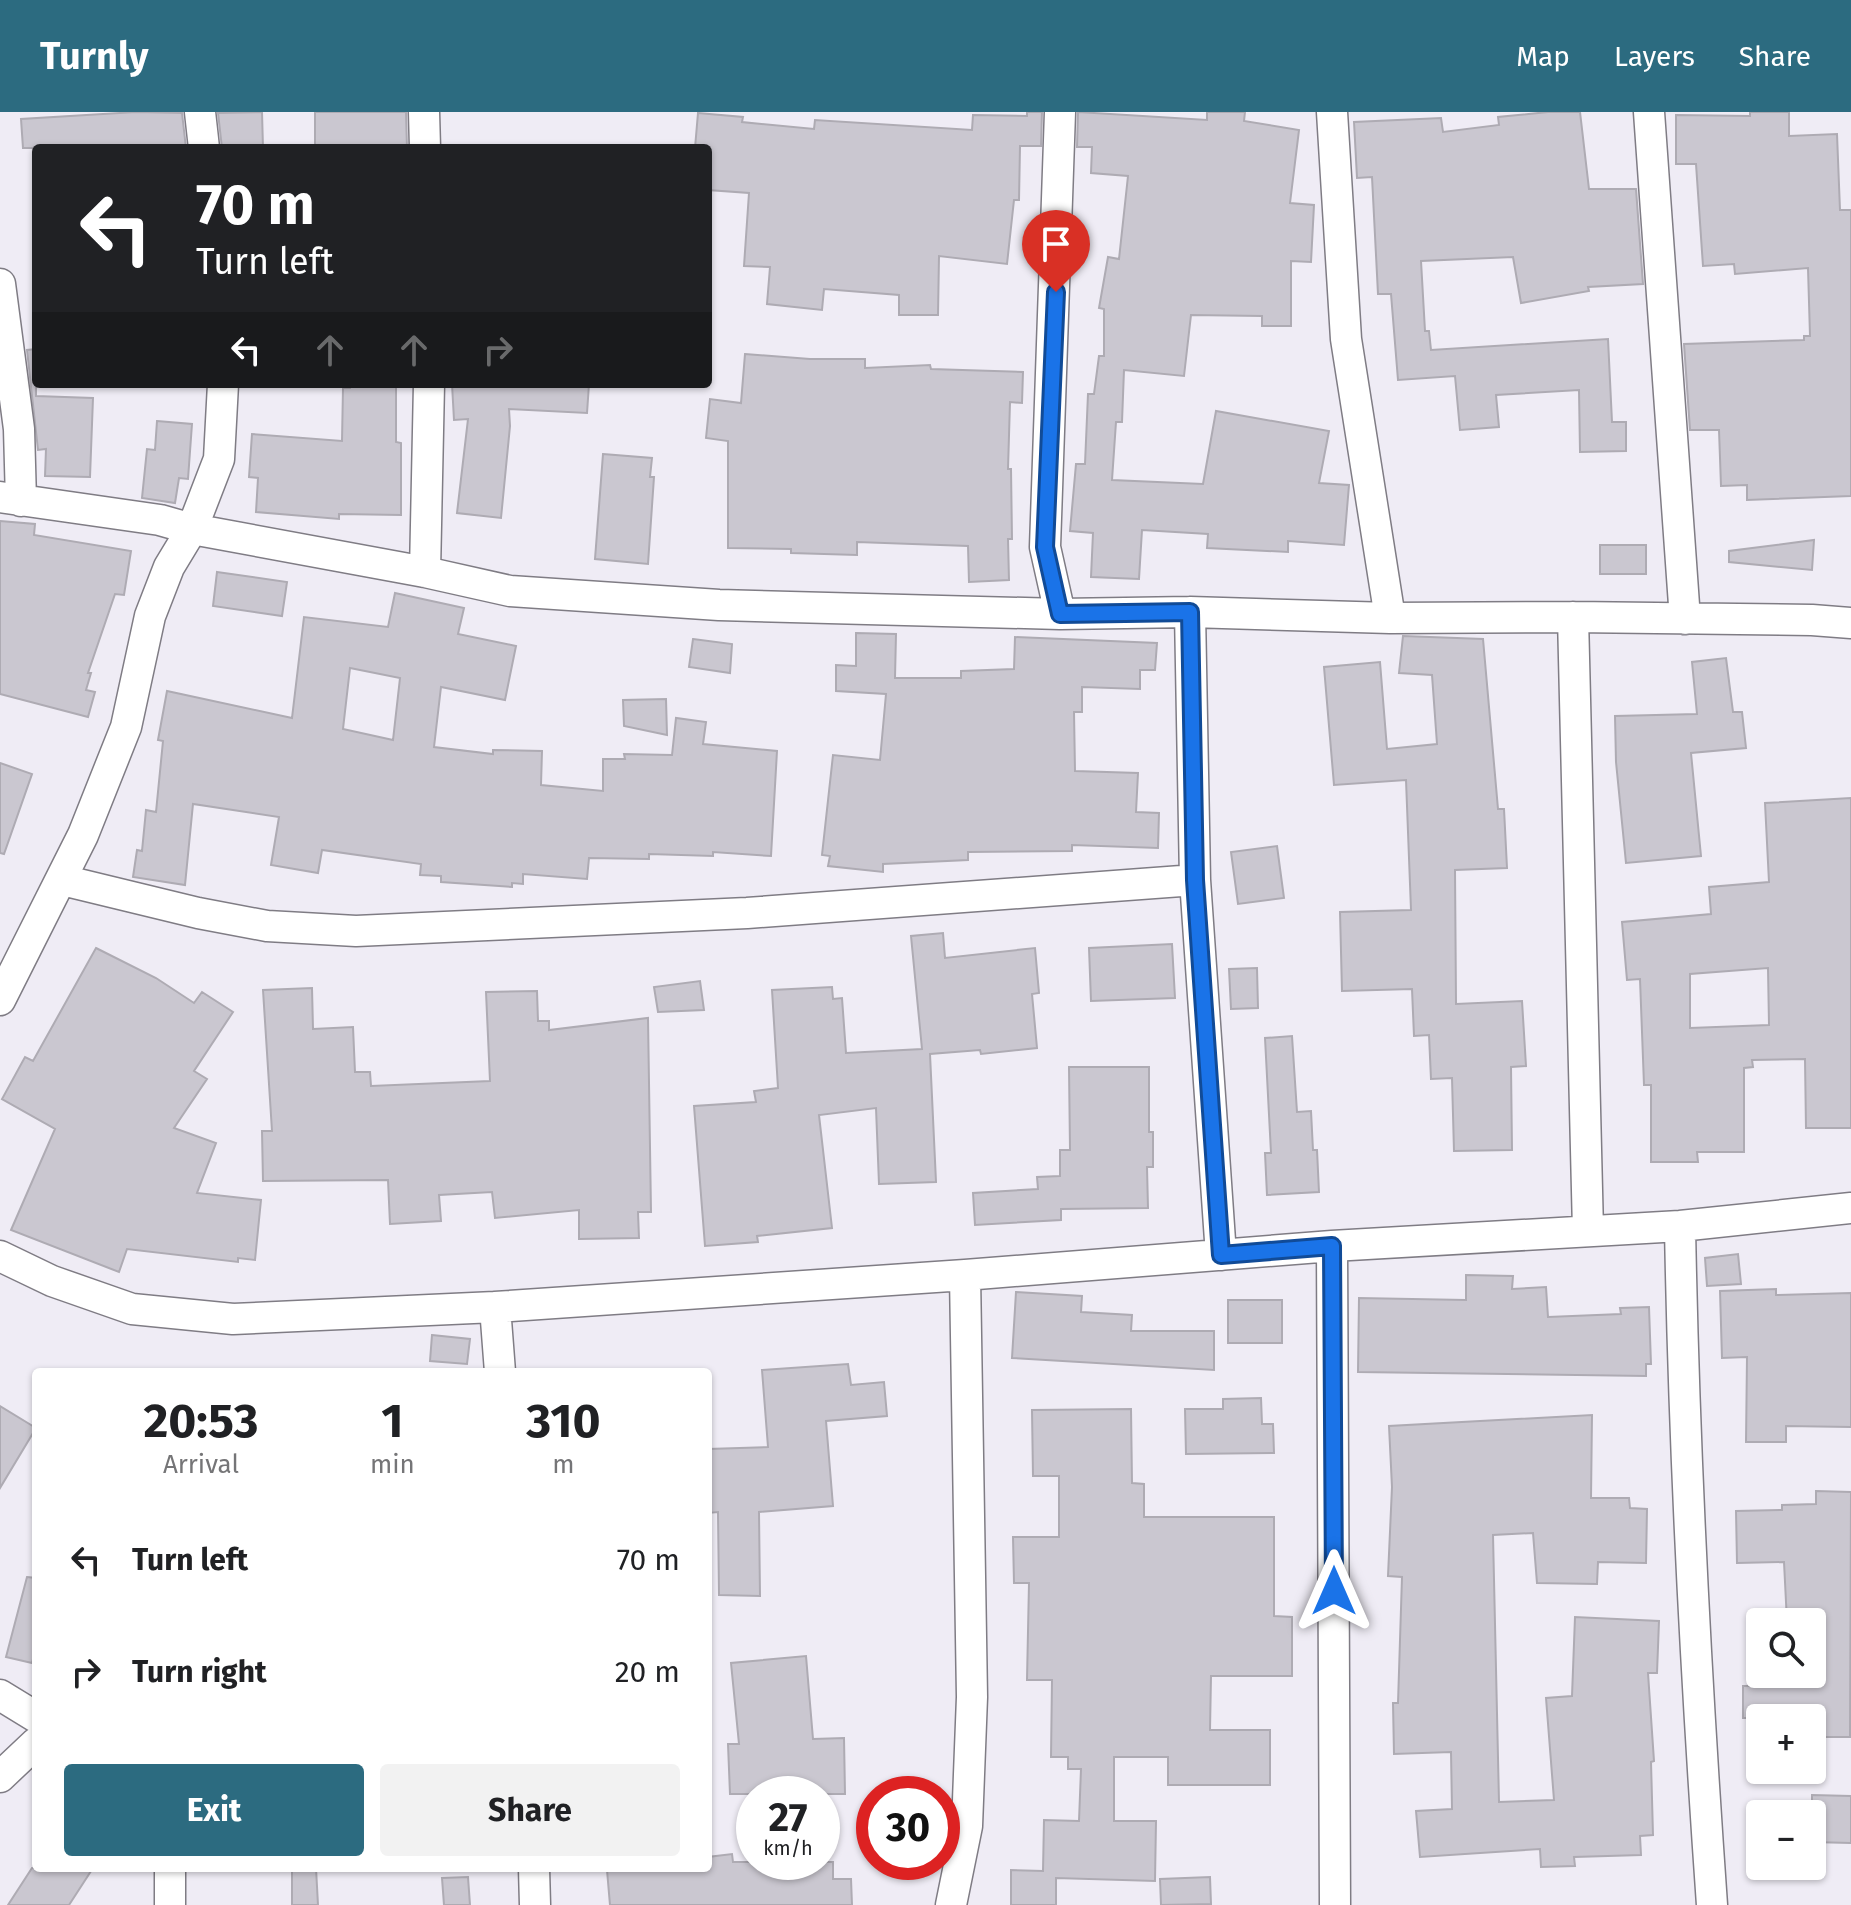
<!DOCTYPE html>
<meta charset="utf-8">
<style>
body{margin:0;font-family:"Fira Sans",sans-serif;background:#f2f2f2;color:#202124;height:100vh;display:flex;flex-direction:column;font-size:30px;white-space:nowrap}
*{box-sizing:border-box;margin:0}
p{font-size:26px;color:#757577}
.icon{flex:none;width:44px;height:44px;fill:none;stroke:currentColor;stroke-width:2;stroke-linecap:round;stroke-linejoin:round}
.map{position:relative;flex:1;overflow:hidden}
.panel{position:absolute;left:32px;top:1256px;width:680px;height:504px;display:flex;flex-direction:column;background:#fff;border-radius:8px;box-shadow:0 2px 6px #0004}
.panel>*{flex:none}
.guide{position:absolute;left:32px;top:32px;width:680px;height:244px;border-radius:8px;box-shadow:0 2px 6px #0004;background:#202124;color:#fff;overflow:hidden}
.tools{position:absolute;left:1746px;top:1496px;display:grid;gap:16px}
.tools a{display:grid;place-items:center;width:80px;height:80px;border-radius:8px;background:#fff;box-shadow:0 2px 6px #0004;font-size:40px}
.speed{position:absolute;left:736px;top:1664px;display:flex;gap:16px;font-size:40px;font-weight:700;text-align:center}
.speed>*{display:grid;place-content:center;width:104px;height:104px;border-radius:50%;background:#fff;box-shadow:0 2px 6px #0004;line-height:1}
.speed small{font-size:20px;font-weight:400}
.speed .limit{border:12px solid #d22;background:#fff;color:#111}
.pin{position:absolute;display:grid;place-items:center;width:68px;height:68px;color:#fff;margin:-82px -34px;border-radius:50% 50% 50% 0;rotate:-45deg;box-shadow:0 0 8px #0007}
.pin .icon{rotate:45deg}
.me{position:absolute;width:88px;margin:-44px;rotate:0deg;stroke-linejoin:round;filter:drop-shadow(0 0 6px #0008)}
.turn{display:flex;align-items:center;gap:28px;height:168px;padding:0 32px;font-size:36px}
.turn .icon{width:104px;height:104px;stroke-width:2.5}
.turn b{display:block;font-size:56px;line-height:68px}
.lanes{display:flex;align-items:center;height:76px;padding:0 32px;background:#0003;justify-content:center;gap:40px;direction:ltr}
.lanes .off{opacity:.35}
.eta{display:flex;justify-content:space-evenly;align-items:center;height:136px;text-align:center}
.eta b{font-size:48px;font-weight:700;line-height:56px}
.button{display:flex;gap:16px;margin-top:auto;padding:16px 32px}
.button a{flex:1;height:92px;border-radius:8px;background:#2c6b80;color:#fff;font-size:32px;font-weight:700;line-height:92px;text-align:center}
.button a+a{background:#f2f2f2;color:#202124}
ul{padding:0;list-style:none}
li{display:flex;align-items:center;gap:24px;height:112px;padding:0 32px}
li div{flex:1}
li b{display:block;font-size:30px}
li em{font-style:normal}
header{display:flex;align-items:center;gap:48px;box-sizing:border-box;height:112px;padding:0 40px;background:#2c6b80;color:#fff}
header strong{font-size:38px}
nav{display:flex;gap:44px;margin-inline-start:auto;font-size:28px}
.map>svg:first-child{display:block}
.building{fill:#cac7d0;stroke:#aeabb3;stroke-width:2;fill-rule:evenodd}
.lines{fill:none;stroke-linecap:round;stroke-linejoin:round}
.street-casing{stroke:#7f7c84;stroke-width:33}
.street{stroke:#fff;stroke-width:30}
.route-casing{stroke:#114b97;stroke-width:20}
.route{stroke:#1a73e8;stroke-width:14}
</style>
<header>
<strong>Turnly</strong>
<nav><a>Map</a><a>Layers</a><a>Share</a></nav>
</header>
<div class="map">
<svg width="1851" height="1793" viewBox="0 0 1851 1793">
<rect width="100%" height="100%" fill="#efecf5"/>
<!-- building -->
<path class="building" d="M136 0 182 1 186 36H23L21 7Z
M262 0 263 36H222L218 1Z
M315 0H406L407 36H318L315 35Z
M1027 0H1042L1041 34H1020L1019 88H1014L1007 152 939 144 938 203H899V183L824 177 822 198 767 192 770 155 744 154 749 81 708 78V36H695L698 1 743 5 742 10 814 17 815 8 972 18 973 3 1027 4Z
M1078 0 1207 8V0H1245L1244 9 1299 18 1290 91 1314 93 1311 150 1291 149V214H1262V204L1191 203 1184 264 1124 258 1122 310H1116L1112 368 1203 372 1216 299 1329 319 1319 371 1349 373 1344 433 1288 429V440L1207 436 1208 422 1142 418 1139 467 1091 465 1093 421 1070 419 1076 352H1085L1088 282H1094L1099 244H1104V197L1099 196 1108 145 1119 147 1128 64 1091 61 1092 35H1077Z
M1548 0H1580L1589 77H1636L1643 172 1588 175 1589 179 1521 191 1513 145 1421 149 1425 219H1429L1431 238 1608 227 1612 310H1626V339L1580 340 1579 278 1496 283 1499 315 1460 318 1455 264 1398 268 1391 182H1378L1372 65 1357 66 1354 10 1441 6 1443 20 1499 13 1498 5Z
M1750 0H1789V24L1837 22 1840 98H1851V384L1747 388V373L1721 374 1719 318H1690L1684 232 1804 228V224H1810L1808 156 1735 162 1734 152 1703 154 1696 52H1676V3L1750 4Z
M36 237V284L93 286 90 365 45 364 46 337 38 338 27 238Z
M745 242 810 247H865V256L930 253 931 257 1023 260 1022 291 1010 290 1008 357H1011L1012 427H1008L1009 468 969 470 968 434 857 430V443L791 441V437L728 436V329L706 326 710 287 741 291Z
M350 272H396V330L401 331V403L339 402V407L256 400 258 366 249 365 252 322 342 329 343 276H350Z
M452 272H589L587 301 509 297 510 314 501 406 457 401 468 307 454 308Z
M157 309 192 312 188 367 179 366 175 391 142 386 147 337 155 338Z
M603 342 652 346 650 365H654L648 452 595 447Z
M0 409 35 412 34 423 131 439 124 483 115 482 88 561H91L86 578 95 580 88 605 0 582Z
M1814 428 1812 458 1729 450V439Z
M1600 433H1646V462H1600Z
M217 460 287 470 282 504 213 494Z
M395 481 464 496 458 522 516 534 505 588 441 575 434 635 493 642V638L542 639 541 673 603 679V647H625L624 642 672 643 676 606 706 610 703 632 777 639 771 744 713 740V744L649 742V747L589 746 587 767 523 762V772L512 771V775L441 770V764L420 763 421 752 322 738 318 761 271 753 279 705 193 692 185 773 133 765 137 738 142 739 146 698 156 700 163 629 158 628 167 579 292 606 304 505 388 515ZM350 556 400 566 393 628 343 617Z
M856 521 896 522 895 566H961V559L1014 557 1015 525 1157 531 1155 558H1140V577L1082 575V600H1074L1075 659 1138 661 1136 700 1159 701 1158 736 1072 733V739L968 740V748L883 752V760L828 754 830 744 822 743 833 643 880 648 886 582 836 579V553L856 554Z
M1403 524 1483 527 1498 697H1504L1507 756 1455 758 1456 892 1522 889 1526 954 1511 955 1512 1038 1454 1039 1452 966 1431 967 1429 923 1414 924 1412 877 1342 879 1340 800 1411 798 1406 668 1334 673 1324 555 1380 550 1387 637 1437 632 1432 563 1399 561Z
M693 527 732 532 730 561 689 555Z
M1726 546 1733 600H1742L1746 636 1691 641 1701 744 1626 751 1616 650 1615 604 1697 602 1692 550Z
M666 587 667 623 624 614 623 588Z
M0 651 32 662 4 742 0 741Z
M1851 686V1016H1806L1805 947 1752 948 1753 955 1744 956V1040H1697L1698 1050H1651V973H1644L1640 867 1627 868 1622 810 1711 802 1709 775 1769 770 1765 691ZM1768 856 1769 913 1690 916V862Z
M1277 734 1284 786 1238 792 1231 740Z
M943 821 945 846 1035 836 1039 881 1032 882 1037 936 981 942 980 938 930 942 936 1070 879 1072 876 996 819 1003 832 1116 757 1124 758 1130 705 1134 694 994 756 990 754 979 778 976 772 878 832 875 833 887 842 886 846 941 922 937 911 824Z
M1172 832 1175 886 1091 889 1089 836Z
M96 836 156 866 194 891 202 880 233 900 194 959 207 967 174 1016 216 1031 197 1081 261 1088 255 1148 238 1146V1150L127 1137 119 1160 11 1118 55 1017 2 987 25 945 33 949Z
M1257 856 1258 896 1231 897 1229 857Z
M700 869 704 898 658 900 654 875Z
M312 876 313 917 353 915 355 960H370L371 974 490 969 486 880 537 879 538 909H549V918L648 906 651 1100H638L639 1126 579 1127V1098L495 1106 492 1080 439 1083 441 1109 390 1112 388 1068 263 1069 262 1019H272L263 878Z
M1292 924 1297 1000 1311 999 1313 1038H1317L1319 1080 1267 1083 1265 1041H1271L1265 926Z
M1069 955H1149V1020H1153V1055H1147L1148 1096 1061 1097V1108L975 1113 973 1081 1038 1077 1037 1065 1060 1064V1038H1070Z
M1738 1142 1741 1172 1707 1174 1705 1146Z
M1466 1163 1513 1164 1512 1177 1546 1175 1548 1205 1621 1202 1620 1196 1649 1195 1651 1252H1646V1264L1358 1260 1359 1186 1466 1188Z
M1776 1177V1183L1851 1181V1315L1786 1314V1330H1746L1747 1245 1722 1246 1720 1179Z
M1016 1180 1082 1184 1081 1200 1132 1203 1131 1219H1214V1258L1012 1246Z
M1228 1188H1282V1231H1228Z
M432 1223 470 1227 467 1252 430 1249Z
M848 1252 851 1273 884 1270 887 1304 826 1309 833 1394 759 1400 760 1484 719 1483 718 1400 708 1401V1337L768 1335 762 1258Z
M1261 1286 1262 1312H1273L1274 1341 1186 1342 1185 1297H1223V1287Z
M0 1294 36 1316 0 1376Z
M1131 1297 1132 1371 1144 1372V1405H1274V1504L1292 1505V1564H1211L1210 1618H1270V1673H1168V1645H1114V1709H1156L1155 1769 1056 1766V1793H1011V1758L1043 1759 1044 1708 1079 1709 1081 1657H1068V1645H1051L1052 1568H1027L1029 1471H1014L1013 1425H1059V1364H1033L1032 1298Z
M1592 1303 1591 1386H1629L1630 1396 1647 1397 1646 1451 1598 1450 1597 1472 1537 1471 1533 1421 1493 1423 1499 1690 1554 1688 1546 1586 1572 1584 1575 1505 1659 1509 1657 1561H1648L1654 1649 1651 1650 1653 1723 1640 1724 1641 1743 1574 1745 1575 1754 1541 1755 1540 1737 1420 1745 1416 1699 1452 1697 1451 1640 1394 1642 1393 1591H1398L1402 1465 1388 1464 1392 1375 1389 1314Z
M1816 1379 1851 1380 1850 1625H1812V1606H1743V1574H1812V1510H1787L1784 1450 1737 1451 1736 1399 1782 1398V1393L1816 1392Z
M27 1465 36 1466V1535L32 1551 6 1545Z
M806 1544 813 1627 844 1626 845 1682H730L728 1632H739L731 1551Z
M1812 1683 1851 1684V1731L1812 1730Z
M732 1742 733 1750H833V1767H851L852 1793H610L607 1758 708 1756V1745Z
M32 1756H93L69 1793H8Z
M292 1756H316L318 1793H292Z
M468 1765 470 1793H444L442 1766Z
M1210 1765 1211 1792 1161 1793 1160 1767Z"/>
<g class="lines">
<!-- street casing -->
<g class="street-casing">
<path id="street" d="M200 0 204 36
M424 0 425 36
M1060 0 1045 435 1060 502
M1332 0 1346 227 1390 506
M1649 0 1685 507
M0 172 19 317 21 389
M0 385 160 408 192 417 425 460 510 479 719 493 1060 502 1190 500 1390 506 1573 505 1812 508 1851 511
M425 460 429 272
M1190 500 1195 768 1221 1143
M1573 505 1588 1119
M62 768 198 801 267 814 356 819 747 801 1195 768
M0 888 83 723 126 615 150 504 169 455 192 417 219 347 223 272
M1680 1114C1684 1340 1696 1567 1712 1793
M1332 1134 1335 1793
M0 1144 52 1169 132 1197 233 1207 495 1195 965 1163 1332 1134 1680 1114 1851 1096
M495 1195 500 1260
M0 1583 36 1605
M0 1665 36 1631
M170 1756V1793
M534 1756 535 1793
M951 1793 967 1714 972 1585 965 1163"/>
</g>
<!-- street -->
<use href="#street" class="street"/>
</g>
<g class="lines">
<!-- route casing -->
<g class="route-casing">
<path id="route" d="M1056 180 1045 435 1060 502 1190 500 1195 768 1221 1143 1332 1134 1334 1479"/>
</g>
<!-- route -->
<use href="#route" class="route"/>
</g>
</svg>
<div class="tools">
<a><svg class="icon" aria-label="search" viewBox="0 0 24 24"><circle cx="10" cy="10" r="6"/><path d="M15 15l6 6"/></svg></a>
<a>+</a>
<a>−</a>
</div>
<div class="speed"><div>27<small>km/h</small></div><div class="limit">30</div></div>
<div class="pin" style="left:1056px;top:180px;background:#d93025"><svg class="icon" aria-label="arrive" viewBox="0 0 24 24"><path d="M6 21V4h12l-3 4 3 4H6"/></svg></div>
<svg class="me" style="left:1334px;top:1479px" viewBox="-20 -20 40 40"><path d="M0-17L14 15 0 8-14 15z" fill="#1a73e8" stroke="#fff" stroke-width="4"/></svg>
<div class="guide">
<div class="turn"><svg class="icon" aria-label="left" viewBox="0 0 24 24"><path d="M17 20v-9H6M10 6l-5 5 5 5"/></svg><div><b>70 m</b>Turn left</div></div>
<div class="lanes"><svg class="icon" aria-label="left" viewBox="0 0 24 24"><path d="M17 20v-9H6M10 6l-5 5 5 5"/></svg><svg class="icon off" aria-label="ahead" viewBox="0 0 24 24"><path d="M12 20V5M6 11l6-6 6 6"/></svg><svg class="icon off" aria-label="ahead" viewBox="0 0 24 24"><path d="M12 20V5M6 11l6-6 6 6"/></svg><svg class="icon off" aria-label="right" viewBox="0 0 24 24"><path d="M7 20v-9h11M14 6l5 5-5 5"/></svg></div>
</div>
<section class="panel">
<div class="eta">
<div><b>20:53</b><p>Arrival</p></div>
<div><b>1</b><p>min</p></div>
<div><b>310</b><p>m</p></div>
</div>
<ul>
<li><svg class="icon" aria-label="left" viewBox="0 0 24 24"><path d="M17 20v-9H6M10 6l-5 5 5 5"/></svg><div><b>Turn left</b></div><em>70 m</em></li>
<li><svg class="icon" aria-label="right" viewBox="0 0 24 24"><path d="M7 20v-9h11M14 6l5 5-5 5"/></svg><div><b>Turn right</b></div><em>20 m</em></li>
</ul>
<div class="button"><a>Exit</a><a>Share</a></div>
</section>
</div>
